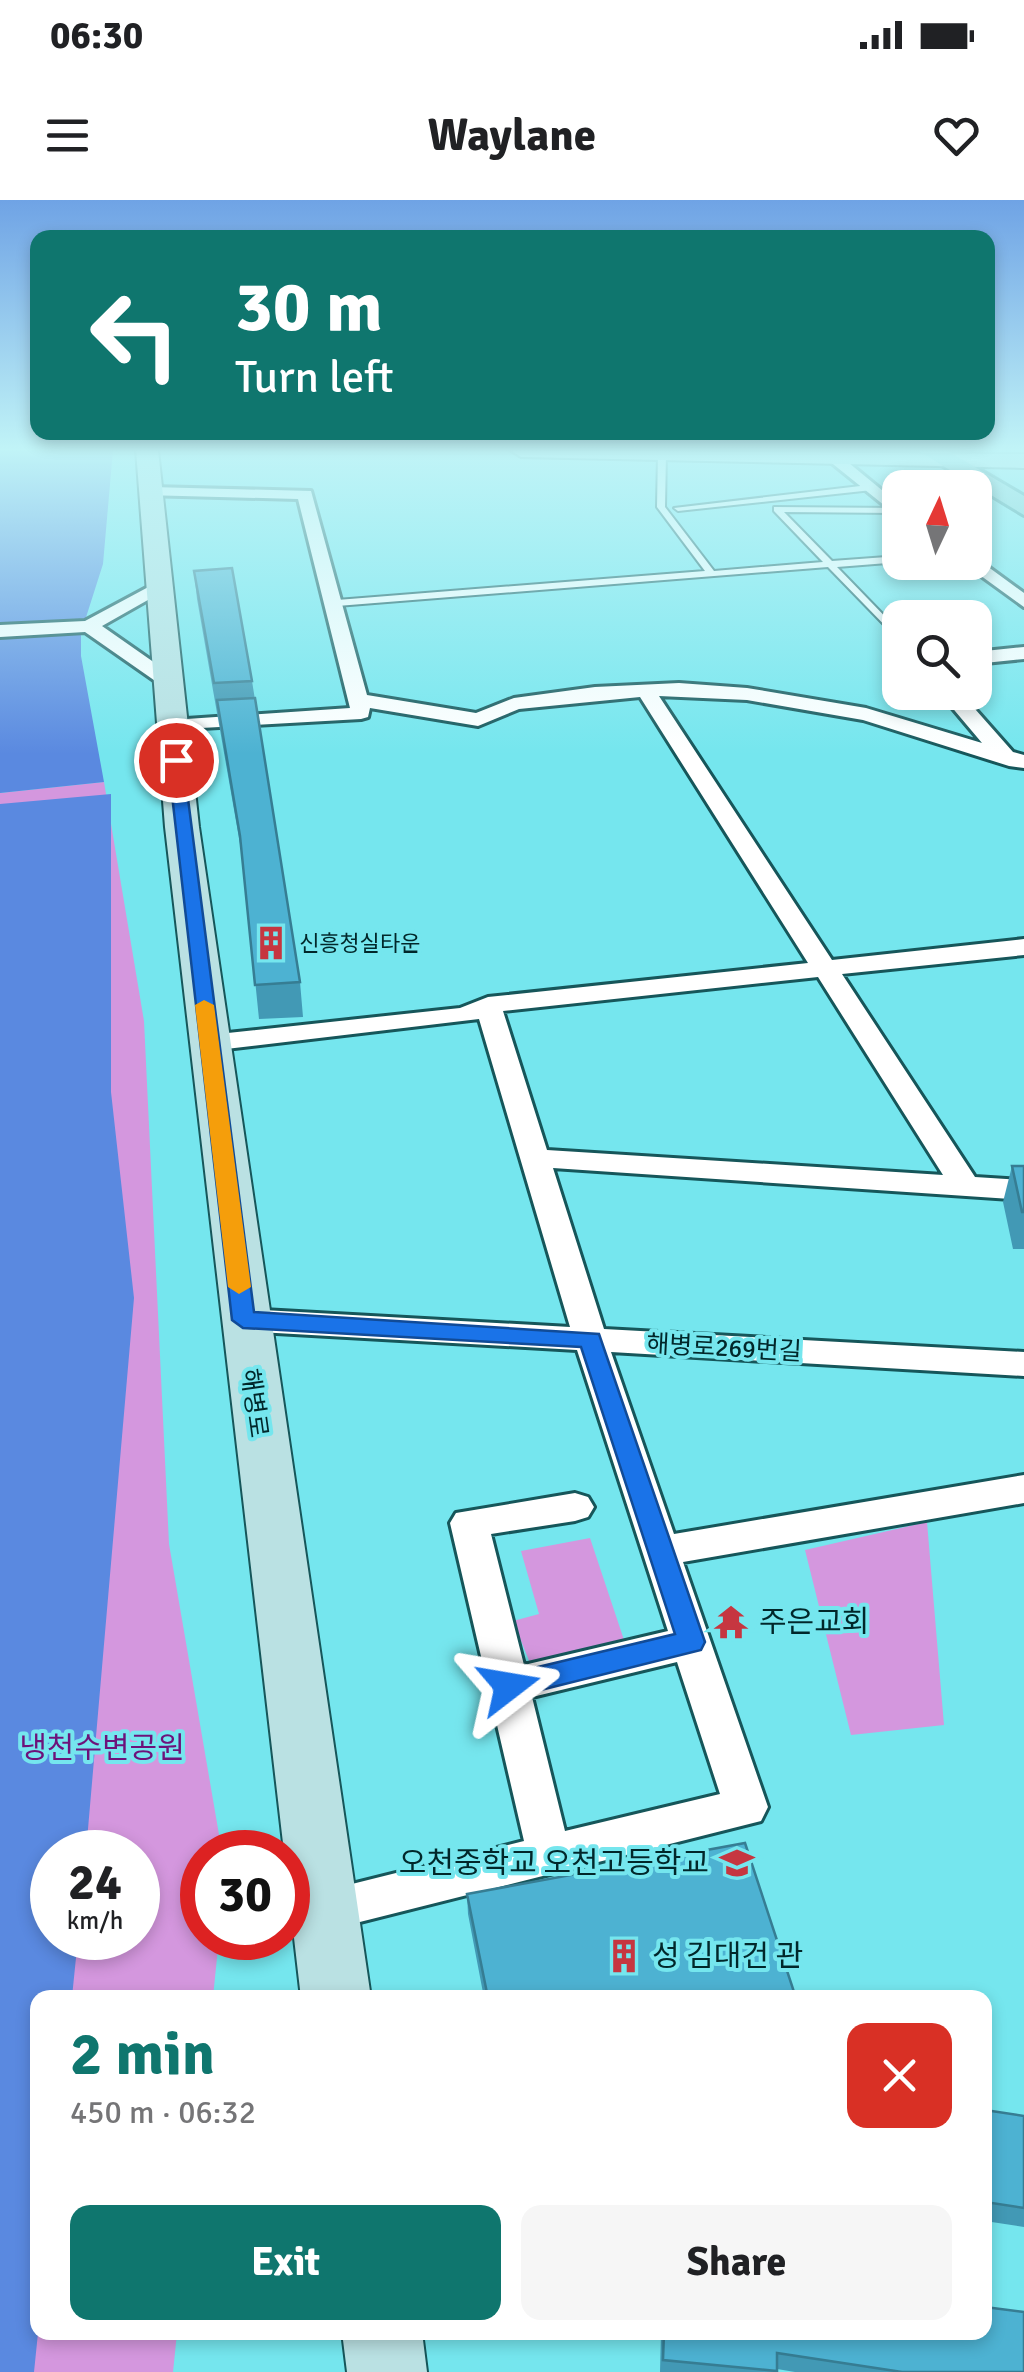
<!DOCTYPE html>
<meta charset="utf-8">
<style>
body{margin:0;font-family:Signika,"Noto Sans KR",sans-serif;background:#f6f6f6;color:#202124;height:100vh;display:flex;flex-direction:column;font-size:38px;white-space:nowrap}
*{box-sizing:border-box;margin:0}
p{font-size:32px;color:#757577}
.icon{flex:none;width:55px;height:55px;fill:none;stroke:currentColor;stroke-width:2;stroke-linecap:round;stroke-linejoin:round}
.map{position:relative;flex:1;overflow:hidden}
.details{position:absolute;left:30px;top:1790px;width:962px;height:350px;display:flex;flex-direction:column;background:#fff;border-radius:20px;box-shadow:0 5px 15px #0003}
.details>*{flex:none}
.hud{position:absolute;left:30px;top:30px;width:965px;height:210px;border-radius:20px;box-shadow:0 5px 15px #0003;background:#0f766e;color:#fff;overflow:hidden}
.needle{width:65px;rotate:4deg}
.controls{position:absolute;left:882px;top:270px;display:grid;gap:20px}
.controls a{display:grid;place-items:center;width:110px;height:110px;border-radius:20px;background:#fff;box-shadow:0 5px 15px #0003;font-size:50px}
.speed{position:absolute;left:30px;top:1630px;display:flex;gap:20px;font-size:50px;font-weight:700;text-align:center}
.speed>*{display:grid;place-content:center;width:130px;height:130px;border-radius:50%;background:#fff;box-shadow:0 5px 15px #0003;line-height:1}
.speed small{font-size:25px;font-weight:400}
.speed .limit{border:15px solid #d22;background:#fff;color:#111}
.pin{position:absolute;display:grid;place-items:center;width:85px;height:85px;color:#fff;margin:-42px;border:5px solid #fff;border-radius:50%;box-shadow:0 2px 10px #0007}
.me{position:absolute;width:110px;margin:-55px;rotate:76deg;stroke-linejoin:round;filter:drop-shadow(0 0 8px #0008)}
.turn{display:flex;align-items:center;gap:35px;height:210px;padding:0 40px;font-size:45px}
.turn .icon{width:130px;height:130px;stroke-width:2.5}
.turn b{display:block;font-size:70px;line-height:85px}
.round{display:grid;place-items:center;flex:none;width:105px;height:105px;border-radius:20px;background:#f6f6f6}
.overview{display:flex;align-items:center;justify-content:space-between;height:170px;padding:0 40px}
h1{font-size:60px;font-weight:700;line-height:75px;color:#0f766e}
.action{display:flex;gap:20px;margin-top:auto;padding:20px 40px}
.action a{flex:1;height:115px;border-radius:20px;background:#0f766e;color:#fff;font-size:40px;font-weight:700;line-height:115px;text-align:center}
.action a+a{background:#f6f6f6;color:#202124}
.status{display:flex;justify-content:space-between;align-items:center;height:70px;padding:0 50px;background:#fff;direction:ltr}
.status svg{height:28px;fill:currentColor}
header{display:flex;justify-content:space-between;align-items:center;height:130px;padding:0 40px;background:#fff;font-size:45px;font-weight:700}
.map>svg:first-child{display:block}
.green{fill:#d497de;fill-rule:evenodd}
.water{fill:#5a89e0}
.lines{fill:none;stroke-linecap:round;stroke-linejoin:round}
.lane-casing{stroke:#16565a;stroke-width:4}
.street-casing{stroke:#16565a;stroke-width:6}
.secondary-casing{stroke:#16565a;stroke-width:4}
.primary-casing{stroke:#117279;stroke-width:6}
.lane{fill:#fff;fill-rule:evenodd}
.street{fill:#fff;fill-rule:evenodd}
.secondary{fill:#bae1e3;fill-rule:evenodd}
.primary{fill:#75c3c8;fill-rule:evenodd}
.wall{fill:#4299b5}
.building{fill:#4db2d2;stroke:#367d93;stroke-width:2.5}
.route{fill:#1a73e8;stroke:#114b97;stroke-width:2.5}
.slow{fill:#f59e0b}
.labels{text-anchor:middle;stroke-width:8;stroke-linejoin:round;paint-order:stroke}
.far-poi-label{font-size:22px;fill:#01272a;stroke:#75e6ee;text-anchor:start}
.street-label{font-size:25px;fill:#01272a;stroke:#75e6ee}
.near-poi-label{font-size:30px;fill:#01272a;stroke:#75e6ee;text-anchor:start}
.near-park-label{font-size:30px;fill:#6d127a;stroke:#75e6ee}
</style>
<div class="status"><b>06:30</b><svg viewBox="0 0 49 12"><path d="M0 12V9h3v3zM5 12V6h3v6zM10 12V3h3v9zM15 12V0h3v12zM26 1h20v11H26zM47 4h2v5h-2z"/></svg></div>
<header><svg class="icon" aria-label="menu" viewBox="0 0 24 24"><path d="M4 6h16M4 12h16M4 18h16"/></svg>Waylane<svg class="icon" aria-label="heart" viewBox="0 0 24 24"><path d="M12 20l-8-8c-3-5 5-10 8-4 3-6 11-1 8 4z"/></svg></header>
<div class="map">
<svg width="1024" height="2172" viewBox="0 0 1024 2172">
<rect width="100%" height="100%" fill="#75e6ee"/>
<!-- green -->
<path class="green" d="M104 582 144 821 169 1344 222 1652H202V1738H219L213 1797 38 1798V2132L177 2133 173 2172H0V593ZM52 1652H138V1738H52Z
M927 1322 944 1525 851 1535 805 1350Z
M590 1338 624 1440 530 1463 513 1421 539 1414 521 1351Z"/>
<!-- water -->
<path class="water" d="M113 250 103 364 81 433V456L104 582 0 593V251Z
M111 594V892L134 1098 86 1652H52V1738H78L72 1797 38 1798V2133L34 2172H0V604Z"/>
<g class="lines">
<!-- lane casing -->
<g class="lane-casing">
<path id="lane" d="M662 251 666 253 665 307 714 371 823 362 774 311V307L899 308 896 313 784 312 832 361 900 356V362L837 367 900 432V441L828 367 337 406 332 403 337 400 705 371 657 307 658 253Z
M869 285 872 290 678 311 674 308Z"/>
</g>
<!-- street casing -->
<g class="street-casing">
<path id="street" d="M828 254H838L900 305V318L828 260Z
M151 287 311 291 367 495 476 513 514 498 595 487 679 483 747 488 866 508 982 543 939 492H960L1013 552 1024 555V568L1009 566 863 520 747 500 659 496 832 760 1024 739V755L842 774 975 977 1024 980V1000L553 968 604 1129 1024 1152V1176L611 1152 674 1334 1024 1275V1303L683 1362 768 1607 761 1621 324 1731 308 1725 301 1710 308 1695 524 1641 450 1323 456 1313 575 1293 588 1297 594 1307 588 1317 575 1321 491 1334 524 1465 668 1431 577 1150 243 1131 231 1128 226 1120 231 1112 243 1109 570 1127 479 819 209 851 195 843 209 835 460 808 488 797 808 763 640 497 519 509 478 526 370 508 368 517 361 519 165 530 162 526 172 520 350 508 298 299 145 295 143 292ZM818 777 943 975 547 950 503 811ZM677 1462 720 1594 565 1631 532 1497Z
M976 358 1024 393V407L962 362H975Z
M154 384 169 388 102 426 175 477V485H161L85 432 0 437V425L85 421Z
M1024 447V459L975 464V452Z"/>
</g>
<!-- secondary casing -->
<g class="secondary-casing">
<path id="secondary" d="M136 250H158L199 627 371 1798H301L165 627Z
M510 250 1024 254V268L521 257Z
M342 2132H422L427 2172H347Z"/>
</g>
<!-- primary casing -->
<g class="primary-casing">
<path id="primary" d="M917 250H946L1024 296V315Z"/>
</g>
<!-- lane -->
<use href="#lane" class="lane"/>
<!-- street -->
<use href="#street" class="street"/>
<!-- secondary -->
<use href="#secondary" class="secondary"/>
<!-- primary -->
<use href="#primary" class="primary"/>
</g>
<!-- wall -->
<path class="wall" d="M194 371 252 481 300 782 303 817 259 819 243 661 197 399Z
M1012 966H1024V1049H1013L1003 1002Z
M467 1694 796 1798H484L468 1714Z
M985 1910 1024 1916V2027L985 2021Z
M661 2132H985L1024 2172H795L777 2169V2172H660Z"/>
<!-- building -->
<path class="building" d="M232 368 252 481 214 483 194 371Z
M255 498 300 782 255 785 240 636 217 500Z
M1012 966H1024V1012H1022Z
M745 1643 796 1798H488L467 1694Z
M985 1910 1024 1916V2008L985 2002Z
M985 2107 1024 2112V2172H902L777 2153V2171L663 2160 664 2132H985Z"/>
<!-- sky -->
<linearGradient id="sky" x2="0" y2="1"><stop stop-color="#6fa3e5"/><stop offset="0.45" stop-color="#c1f4f7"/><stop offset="1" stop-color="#c1f4f7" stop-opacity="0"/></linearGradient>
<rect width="1024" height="554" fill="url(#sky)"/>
<!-- route -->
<path class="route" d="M176 555 183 560 254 1112 599 1134 705 1442 701 1450 509 1498 499 1495 495 1486 499 1478 509 1474 675 1434 581 1147 243 1128 232 1120 168 560Z"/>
<!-- slow -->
<path class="slow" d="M204 800 214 805 251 1087 239 1094 228 1087 195 805Z"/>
<!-- icons -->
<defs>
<g id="building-bare" transform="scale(2.7)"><path d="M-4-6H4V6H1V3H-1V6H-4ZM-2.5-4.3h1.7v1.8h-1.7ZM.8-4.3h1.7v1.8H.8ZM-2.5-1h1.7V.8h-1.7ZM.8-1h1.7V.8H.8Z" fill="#c63640" stroke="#75e6ee" stroke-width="2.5" paint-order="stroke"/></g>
<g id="temple-bare" transform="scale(2.7)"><path d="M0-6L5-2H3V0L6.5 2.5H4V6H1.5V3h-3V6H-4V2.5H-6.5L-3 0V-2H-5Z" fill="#c63640" stroke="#75e6ee" stroke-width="2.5" paint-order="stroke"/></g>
<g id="school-bare" transform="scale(2.7)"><path d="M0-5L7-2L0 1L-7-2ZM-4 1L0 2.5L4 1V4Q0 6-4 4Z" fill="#c63640" stroke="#75e6ee" stroke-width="2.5" paint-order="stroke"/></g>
</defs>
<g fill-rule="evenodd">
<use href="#building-bare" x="271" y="743"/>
<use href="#temple-bare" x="731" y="1422"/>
<use href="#school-bare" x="737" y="1663"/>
<use href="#building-bare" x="624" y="1756"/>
</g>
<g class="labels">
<!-- far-poi labels -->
<g class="far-poi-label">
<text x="299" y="751">신흥청실타운</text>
</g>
<!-- street labels -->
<g class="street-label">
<text transform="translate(724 1147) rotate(3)" y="9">해병로269번길</text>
<text transform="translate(255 1203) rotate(82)" y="9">해병로</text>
</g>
<!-- near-poi labels -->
<g class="near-poi-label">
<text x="759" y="1432">주은교회</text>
<text x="709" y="1673" text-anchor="end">오천중학교 오천고등학교</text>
<text x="652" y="1766">성 김대건 관</text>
</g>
<!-- near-park labels -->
<g class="near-park-label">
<text x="102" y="1558">냉천수변공원</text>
</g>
</g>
</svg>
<div class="controls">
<a><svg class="needle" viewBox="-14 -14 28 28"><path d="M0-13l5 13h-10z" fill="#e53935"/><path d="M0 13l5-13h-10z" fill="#757577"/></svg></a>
<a><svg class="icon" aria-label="search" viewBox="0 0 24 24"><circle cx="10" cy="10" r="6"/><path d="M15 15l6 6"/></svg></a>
</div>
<div class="speed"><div>24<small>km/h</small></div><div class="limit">30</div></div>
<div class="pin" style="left:176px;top:560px;background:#d93025"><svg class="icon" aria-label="arrive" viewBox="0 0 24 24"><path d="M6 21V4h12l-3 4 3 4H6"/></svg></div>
<svg class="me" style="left:509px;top:1486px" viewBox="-20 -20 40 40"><path d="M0-17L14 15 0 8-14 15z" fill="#1a73e8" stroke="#fff" stroke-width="4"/></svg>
<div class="hud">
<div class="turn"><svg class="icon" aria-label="left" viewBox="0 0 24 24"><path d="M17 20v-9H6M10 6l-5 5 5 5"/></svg><div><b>30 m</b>Turn left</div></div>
</div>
<section class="details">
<div class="overview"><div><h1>2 min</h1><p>450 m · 06:32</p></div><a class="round" style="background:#d93025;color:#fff"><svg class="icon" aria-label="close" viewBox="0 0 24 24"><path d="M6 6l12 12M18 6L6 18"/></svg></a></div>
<div class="action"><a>Exit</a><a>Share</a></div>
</section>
</div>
